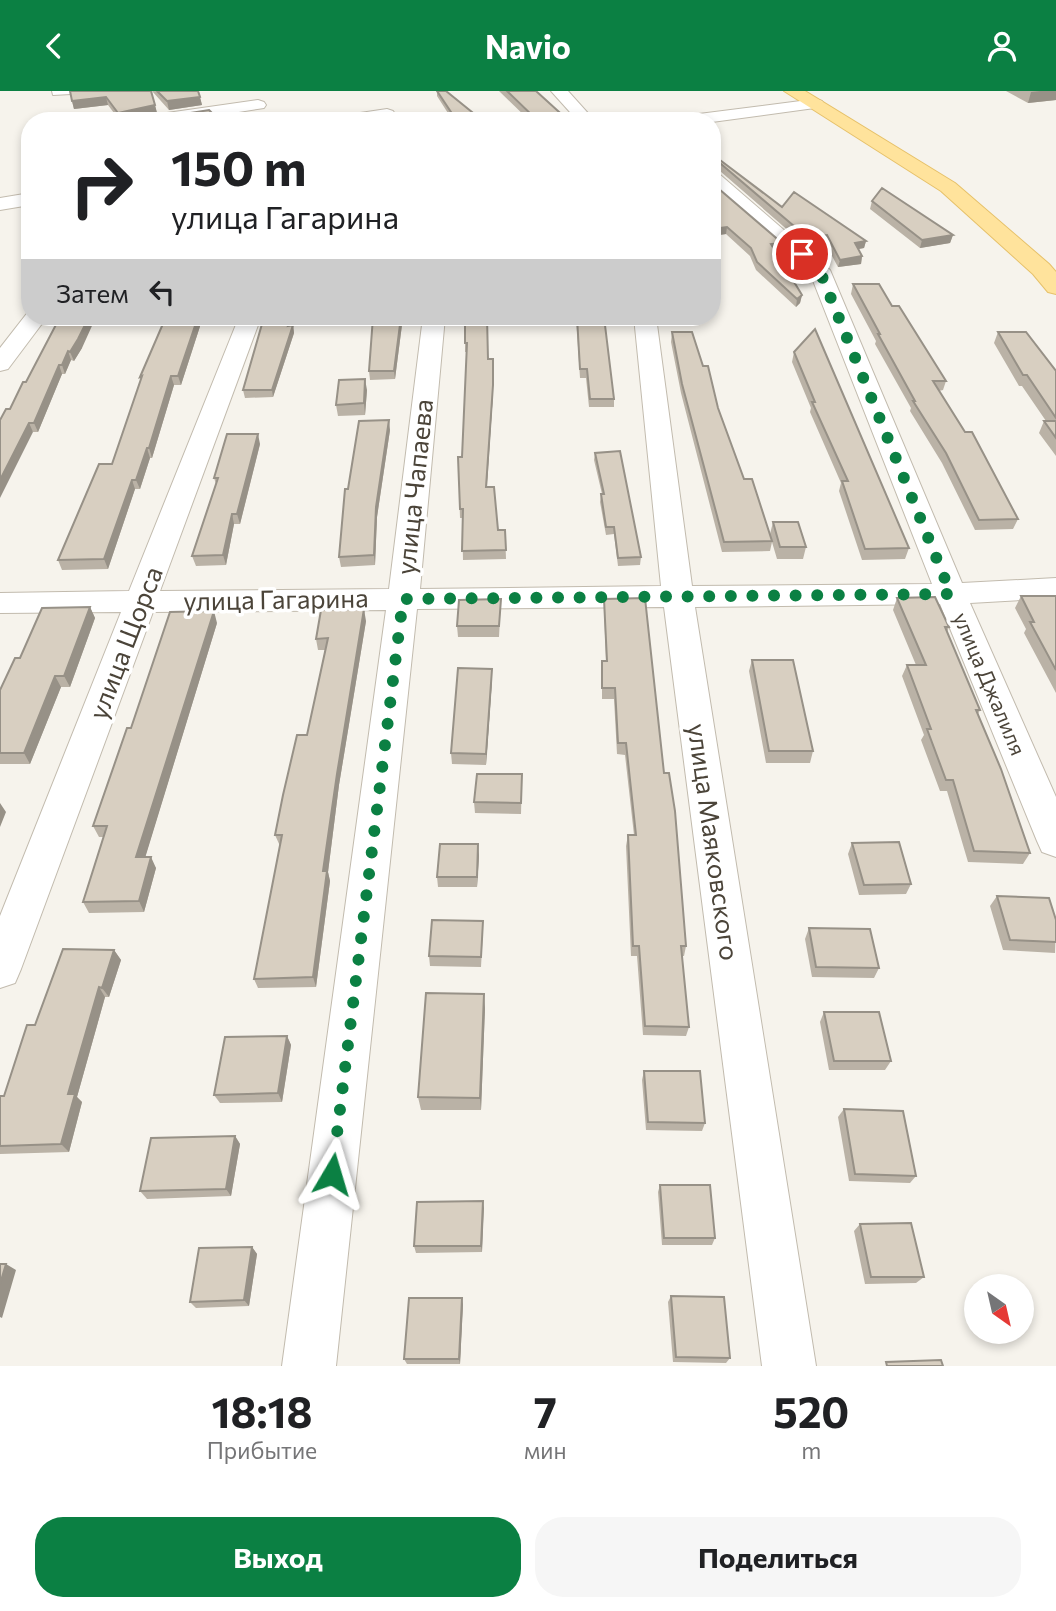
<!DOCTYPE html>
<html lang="ru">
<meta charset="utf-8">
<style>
body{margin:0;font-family:Commissioner,sans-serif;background:#f6f6f6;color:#202124;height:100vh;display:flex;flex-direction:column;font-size:26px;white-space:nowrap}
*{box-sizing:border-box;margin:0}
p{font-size:23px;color:#757577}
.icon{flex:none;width:38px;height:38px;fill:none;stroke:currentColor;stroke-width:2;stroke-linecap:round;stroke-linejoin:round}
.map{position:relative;height:1275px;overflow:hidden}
.sheet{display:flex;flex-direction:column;background:#fff;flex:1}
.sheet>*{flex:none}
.top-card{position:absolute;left:21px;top:21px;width:700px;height:214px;border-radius:28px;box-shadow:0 4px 10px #0003;background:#fff;color:#202124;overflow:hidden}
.needle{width:46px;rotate:146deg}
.buttons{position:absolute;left:964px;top:1183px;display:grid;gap:14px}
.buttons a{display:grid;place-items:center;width:70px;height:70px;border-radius:50%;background:#fff;box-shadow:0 4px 10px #0003;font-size:35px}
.pin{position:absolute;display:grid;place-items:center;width:60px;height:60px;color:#fff;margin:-30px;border:4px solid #fff;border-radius:50%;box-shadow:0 2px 7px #0007}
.me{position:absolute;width:77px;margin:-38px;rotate:7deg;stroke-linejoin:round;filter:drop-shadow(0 0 5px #0008)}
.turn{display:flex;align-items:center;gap:24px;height:147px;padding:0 35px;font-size:32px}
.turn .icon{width:91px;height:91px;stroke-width:2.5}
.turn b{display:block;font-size:49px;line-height:60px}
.then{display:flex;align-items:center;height:66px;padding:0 35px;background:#0003;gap:14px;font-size:26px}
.eta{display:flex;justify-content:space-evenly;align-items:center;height:119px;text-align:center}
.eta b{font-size:42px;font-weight:700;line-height:49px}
.button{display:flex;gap:14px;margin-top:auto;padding:14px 35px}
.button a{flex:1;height:80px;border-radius:28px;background:#0b8043;color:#fff;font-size:28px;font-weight:700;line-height:80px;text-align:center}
.button a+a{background:#f6f6f6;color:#202124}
header{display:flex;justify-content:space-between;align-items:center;height:91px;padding:0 35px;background:#0b8043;color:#fff;font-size:32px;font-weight:700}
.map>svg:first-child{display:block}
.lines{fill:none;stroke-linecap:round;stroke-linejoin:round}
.minor-casing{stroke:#c2bbae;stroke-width:2}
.major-casing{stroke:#e6c16a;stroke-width:2}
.minor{fill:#fff;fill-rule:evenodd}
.major{fill:#ffe39c;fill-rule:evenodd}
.wall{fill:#bab2a6}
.shaded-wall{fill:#979187}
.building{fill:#d8cfc1;stroke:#979187;stroke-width:2}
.route{stroke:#0b8043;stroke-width:12;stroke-dasharray:0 21.6}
.labels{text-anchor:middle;stroke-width:7;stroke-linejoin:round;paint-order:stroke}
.far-street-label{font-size:21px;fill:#4b4439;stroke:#fff}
.street-label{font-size:26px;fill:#4b4439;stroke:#fff}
</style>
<header><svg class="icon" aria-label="back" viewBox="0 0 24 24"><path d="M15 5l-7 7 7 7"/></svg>Navio<svg class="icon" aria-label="person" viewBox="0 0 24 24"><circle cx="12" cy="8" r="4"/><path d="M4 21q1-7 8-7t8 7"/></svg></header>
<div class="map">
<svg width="1056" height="1275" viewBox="0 0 1056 1275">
<rect width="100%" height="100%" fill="#f6f3ec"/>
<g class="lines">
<!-- minor casing -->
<g class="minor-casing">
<path id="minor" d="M52 0H74L71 3 53 4Z
M551 0H568L595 30H578Z
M816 8 822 10 824 13 822 16 712 31 675 30 683 25Z
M258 9 264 11 266 14 264 17 182 30 152 28 160 23Z
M387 18 393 20 395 23 393 26 375 30H332L340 25Z
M712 81 718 82 830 179 962 492 1056 487V507L970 512 1056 706V766L1042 761 1037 750 940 513 695 516 816 1275H762L664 516 417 518 336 1275H282L386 519 153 521 21 878 15 892 0 897V825L121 521 0 522V502L129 500 239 226H261L160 500 389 498 423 226H445L420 498 661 495 634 226H656L692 495 932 493 810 182 712 96Z
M30 102V114L0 119V107Z
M28 221 30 226H47L8 278 0 280V257Z"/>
</g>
<!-- major casing -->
<g class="major-casing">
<path id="major" d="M784 0H805L955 92 1049 173 1056 181V203L1048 201 1033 183 941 100Z"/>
</g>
<!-- minor -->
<use href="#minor" class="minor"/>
<!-- major -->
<use href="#major" class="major"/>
</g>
<!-- wall -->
<path class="wall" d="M151 0 157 22 120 30 108 14 74 18 72 10Z
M152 0H198L202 14 169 19Z
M437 0H446L483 30H453L437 5Z
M499 0H536L569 30H530Z
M1006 0H1056V9L1028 12Z
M712 63 782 116 866 150 864 157 858 158 862 165 861 173 838 176 825 152 806 155 720 80 712 79Z
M712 92 780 159 775 160 802 204 800 212 796 216 756 179 750 165 726 143 719 144 712 138Z
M872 110 953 144 950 152 920 157 870 118Z
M853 193 892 215 946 290 943 299 939 300 1018 428 1013 438 975 439 942 372 910 320 911 317 875 253 876 250 851 203Z
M60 226 82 257 74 270 71 269 65 283H62L38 341H33L10 318 26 291Z
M170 226H203L181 294H174L152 367H150L140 398H135L108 478 62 479 58 469 112 373 141 289 140 286Z
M264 226H294L292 235 293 234 294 242 273 306 245 307 243 299Z
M403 226 395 288 370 289 369 280Z
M465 226H491L490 231H487L488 268 493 303 487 396 498 439H505L506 468 463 469 462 427H460L458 366H462L467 261H465Z
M576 226H604L614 308V316H589L586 287H580Z
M672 241 718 317 744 388 770 443 773 431 806 456 803 468H777L772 451 770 460 722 461 681 302 671 251Z
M998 241 1056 280V365L1039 342 1044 330H1046L1022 295H1019L994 252Z
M794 261 909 457 905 468 862 469 839 400 841 392 810 321 811 317 792 271Z
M367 299 365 324 338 325 336 314Z
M390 339 377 426 375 474 341 476 339 466 348 398Z
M260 353 240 433H234L226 474 196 475 192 465 216 393 214 387Z
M595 362 641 466 640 474 618 475 614 443 606 444 600 411 601 403H602L594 369Z
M1021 505H1056V602L1024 542 1026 538 1015 517Z
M897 507 949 536 947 541 980 619 978 623 1030 762 1023 773 968 771 947 700H940L921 649 924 644 902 585 907 574H916L893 519Z
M501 508 499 546H458L457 535Z
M604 508 664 682 686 855 684 865H682L689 936 686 945 643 944 637 865H631L626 755 628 744H634L625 664 617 663 614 608H602V570H606L604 519Z
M90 516 95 527 70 596H61L30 673H0V599L20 567Z
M366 530 339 694 328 781 330 790 316 896 258 897 254 888 280 755 275 744 307 644 325 559H318L316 548Z
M217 532 145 766 156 777 144 821 89 822 83 811 104 746H99L93 735 131 637Z
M752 569 813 660 810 672H766L749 580Z
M492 589 486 674 452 673 451 662Z
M522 683 521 723 475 722 474 711Z
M852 752 911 793 906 803 859 804 848 763Z
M479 764 477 796H438L437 786Z
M997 805 1056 829 1055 862 1003 859 990 815Z
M483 830V840L481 876 430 875 429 865Z
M809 837 879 877 874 887 812 886 805 848Z
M114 859 121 869 109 906H105L77 1006 82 1011 69 1061 0 1063V1005H4L35 934Z
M485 917 481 1019H421L418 1006Z
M824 921 891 970 885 979H829L820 931Z
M287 945 291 954 282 1011 220 1012 214 1004Z
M644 980 705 1032 702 1040 646 1039 642 989Z
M844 1018 916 1085 910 1092 849 1090 838 1026Z
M235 1045 240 1053 231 1105 147 1108 140 1100Z
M660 1094 715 1147 712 1154H662L658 1101Z
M483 1110 482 1161 416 1162 414 1155Z
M860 1133 924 1186 916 1192 865 1193 854 1140Z
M252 1156 257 1163 249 1215 196 1217 190 1211Z
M671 1205 730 1267 726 1272 673 1271 668 1211Z
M463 1213 460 1273H407L404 1268Z"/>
<!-- shaded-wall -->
<path class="shaded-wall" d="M1040 0H1056V9L1028 12 1031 1Z
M106 6 108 14 74 18 72 10Z
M200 6 202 14 169 19 167 10Z
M155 14 157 22 120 30 118 22Z
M216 26V30H209L208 27Z
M727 136 726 143 719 144 720 137Z
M827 144 825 152 806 155 808 147Z
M953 144 950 152 920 157 922 149Z
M866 150 864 157 853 159 855 152Z
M782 152 780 159 770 161 771 153Z
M862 165 861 173 838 176 840 169Z
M802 204 800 212 796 216 797 208Z
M89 226H96L82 257 74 270 70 261Z
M198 226H203L181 294 178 285Z
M291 226H294L289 242 288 235Z
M401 226H403L395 288 394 280Z
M293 234 294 242 273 306 272 299Z
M68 260 71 269 65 283 62 274Z
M493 268V303L486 405V396Z
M59 274 62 283 38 341 34 332Z
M171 285 174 294 152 367 149 357Z
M365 288 367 299 365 324 364 312Z
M389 329 390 339 377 426 375 474 374 464 376 416Z
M29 332 33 341 0 407V389Z
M258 343 260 353 240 433 237 423Z
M147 357 150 367 140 398 136 389Z
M132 389 135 398 108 478 104 468Z
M232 423 234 433 226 474 223 464Z
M90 516 95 527 70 596 64 585Z
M364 518 366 530 339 694 328 781 330 790 316 896 313 886 323 780 337 683Z
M214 520 217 532 142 777 136 766Z
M492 578V589L486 674V663Z
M55 585 61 596 30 673 24 662Z
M0 712 6 721 0 736Z
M478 753 479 764 477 796V786Z
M151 766 156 777 144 821 139 810Z
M114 859 121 869 109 906 102 897Z
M99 896 105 906 77 1006 82 1011 69 1061 61 1053 68 1003Z
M484 903 485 917 481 1019 480 1007Z
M287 945 291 954 282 1011 278 1002Z
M235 1045 240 1053 231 1105 226 1098Z
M483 1110 484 1117 482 1161 481 1155Z
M252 1156 257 1163 249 1215 244 1209Z
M6 1173 16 1179 2 1227 0 1226V1193Z
M462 1207 463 1213 460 1273 459 1268Z"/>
<!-- building -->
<path class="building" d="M70 0H151L155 14 118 22 106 6 72 10Z
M157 0H198L200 6 167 10Z
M437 0H446L483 30H457Z
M507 0H536L569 30H538Z
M209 19 216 26 208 27 211 30H184L178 24Z
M712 63 782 116 794 101 866 150 855 152 862 165 840 169 827 144 808 147 721 73 712 72Z
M712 92 782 152 771 153 802 204 797 208 757 171 751 157 727 136 720 137 712 130Z
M882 97 953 144 922 149 872 110Z
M853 193H879L892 215H899L946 290H933L965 341H972L1018 428 979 429 946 362 913 310H915L878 243H880Z
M60 226H89L78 248 70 261 68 260 62 274H59L34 332H29L0 389V329L6 318H10L23 291H26Z
M170 226H198L178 285H171L149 357H147L136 389H132L104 468 58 469 99 373H112L142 285 140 286 165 228H170Z
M264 226H291L288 235 293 234 272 299H243Z
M373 226H401L394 280H369Z
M465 226H487L488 268H493V294L486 396H494L498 439H505L506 459 462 460 463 418H460L458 366H462L467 252H465Z
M577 226H604L614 308H590L587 278H580Z
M815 238 909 457 865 458 842 390H848L812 311H815L794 261Z
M672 241H692L703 275H708L718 317 744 388H752L772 450 724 451 682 293Z
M998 241H1026L1056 280V327L1027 284H1023Z
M365 288 364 312 336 314 339 289Z
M389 329 376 416 374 464 339 466 345 398H348L359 330Z
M1044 330H1056V347Z
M227 343H258L237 423H232L223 464 192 465 218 387H214Z
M620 360 641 466 618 467 614 436H606L601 403H604L595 362Z
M773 431H798L806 456H780Z
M1021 505H1056V579L1030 531H1034Z
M935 506 949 536H945L980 619H976L1001 678 1030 762 974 760 953 689H946L927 638H931L907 574H926L897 507Z
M645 507 664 682H669L675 720 686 855H681L689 936 645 935 639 855H633L628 744H636L626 652H618L615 597H602V570H607L604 508Z
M501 508 499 535H457L459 509Z
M90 516 64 585H55L24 662H0V599L15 567H20L42 517Z
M364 518 337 683 323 780H327L313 886 254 888 282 744H275L283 704 297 644H307L328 547 316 548 321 519Z
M214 520 136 766H151L139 810 83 811 107 735H93L127 637H131L170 521Z
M752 569H793L813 660H769Z
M458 577 492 578 486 663 451 662Z
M477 683H522L521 712 474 711Z
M899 751 911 793 864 794 852 752Z
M440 753H478L477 786H437Z
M997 805 1049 807 1056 829V851L1010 849Z
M432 829 483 830 481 866 429 865Z
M809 837 870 838 879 877 816 876Z
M63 858 114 859 102 897 99 896 68 1003H75L61 1053 0 1055V1005H4L27 934H35Z
M426 902 484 903 480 1007 418 1006Z
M824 921H879L891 970H834Z
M287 945 278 1002 214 1004 225 946Z
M644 980H700L705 1032 648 1031Z
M844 1018 903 1020 916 1085 855 1083Z
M235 1045 226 1098 140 1100 151 1047Z
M660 1094H710L715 1147H664Z
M483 1110 481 1155H414L417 1111Z
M911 1132 924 1186H871L860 1133Z
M252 1156 244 1209 190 1211 199 1157Z
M0 1173H6L0 1193Z
M671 1205 724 1206 730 1267 676 1266Z
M409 1207H462L459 1268H404Z
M941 1269 943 1275H887L886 1271Z"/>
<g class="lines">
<!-- route -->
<path class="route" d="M332 1083 403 508 951 503 819 178 802 163"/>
</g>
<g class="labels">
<!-- far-street labels -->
<g class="far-street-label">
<text transform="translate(989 593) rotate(67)" y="7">улица Джалиля</text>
</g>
<!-- street labels -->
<g class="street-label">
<text transform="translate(415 396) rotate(-84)" y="9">улица Чапаева</text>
<text transform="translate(276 509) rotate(-1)" y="9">улица Гагарина</text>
<text transform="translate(126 552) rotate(-69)" y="9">улица Щорса</text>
<text transform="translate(713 751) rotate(82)" y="9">улица Маяковского</text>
</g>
</g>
</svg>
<div class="buttons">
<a><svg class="needle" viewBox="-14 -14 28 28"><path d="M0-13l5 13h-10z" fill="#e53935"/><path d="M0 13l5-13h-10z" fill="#757577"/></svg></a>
</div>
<div class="pin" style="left:802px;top:163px;background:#d93025"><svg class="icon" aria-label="arrive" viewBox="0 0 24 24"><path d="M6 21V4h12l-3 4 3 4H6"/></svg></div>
<svg class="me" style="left:332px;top:1083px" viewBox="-20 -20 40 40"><path d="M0-17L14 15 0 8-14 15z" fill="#0b8043" stroke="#fff" stroke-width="4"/></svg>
<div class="top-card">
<div class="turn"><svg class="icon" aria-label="right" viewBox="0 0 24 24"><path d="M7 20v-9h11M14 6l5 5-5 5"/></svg><div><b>150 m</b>улица Гагарина</div></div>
<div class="then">Затем<svg class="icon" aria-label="left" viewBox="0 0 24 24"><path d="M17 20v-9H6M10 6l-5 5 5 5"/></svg></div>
</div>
</div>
<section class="sheet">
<div class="eta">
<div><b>18:18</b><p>Прибытие</p></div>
<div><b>7</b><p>мин</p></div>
<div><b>520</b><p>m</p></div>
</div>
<div class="button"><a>Выход</a><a>Поделиться</a></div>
</section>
